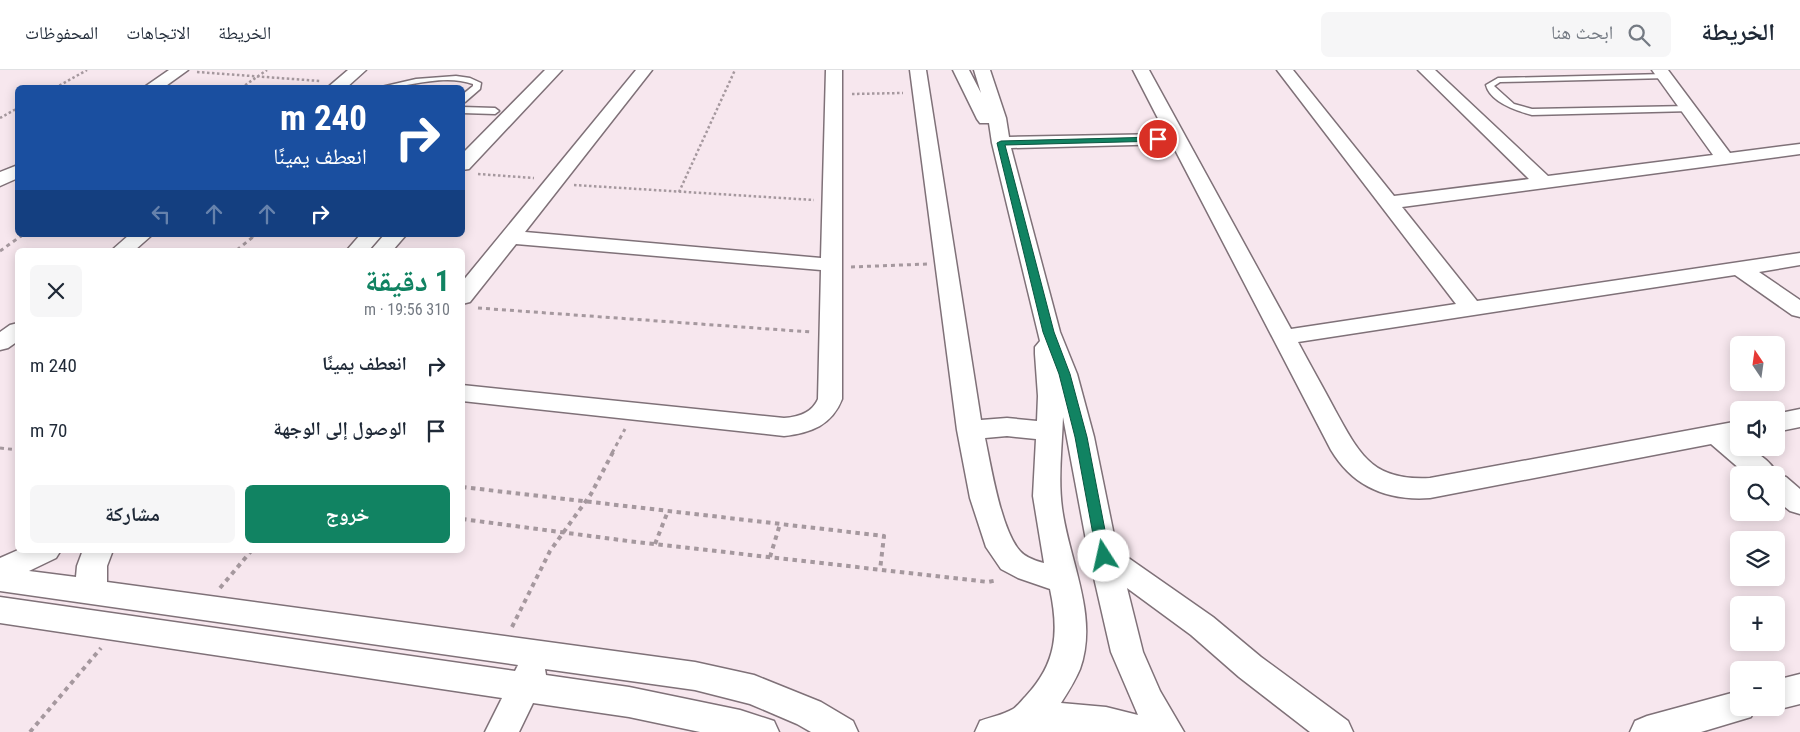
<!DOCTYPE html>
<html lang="ar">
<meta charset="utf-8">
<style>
body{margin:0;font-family:"Roboto Condensed","Noto Naskh Arabic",sans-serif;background:#f6f6f7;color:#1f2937;direction:rtl;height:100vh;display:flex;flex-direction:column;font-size:19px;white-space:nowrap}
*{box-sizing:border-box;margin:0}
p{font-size:16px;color:#747a83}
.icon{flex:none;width:28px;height:28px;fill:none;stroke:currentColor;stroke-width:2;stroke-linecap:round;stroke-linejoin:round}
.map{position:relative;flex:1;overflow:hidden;direction:ltr}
.drawer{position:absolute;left:15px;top:178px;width:450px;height:305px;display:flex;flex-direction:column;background:#fff;border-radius:8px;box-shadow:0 2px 12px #0003;direction:rtl}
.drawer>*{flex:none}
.hud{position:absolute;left:15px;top:15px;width:450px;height:152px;border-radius:8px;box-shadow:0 2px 12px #0003;direction:rtl;background:#1a4fa0;color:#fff;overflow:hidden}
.needle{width:32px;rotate:347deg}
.buttons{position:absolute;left:1730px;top:266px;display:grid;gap:10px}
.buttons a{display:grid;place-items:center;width:55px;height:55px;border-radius:8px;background:#fff;box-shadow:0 2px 12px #0003;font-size:25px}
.pin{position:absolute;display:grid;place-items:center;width:42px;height:42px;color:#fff;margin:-21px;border:2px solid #fff;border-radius:50%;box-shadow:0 1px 5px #0007}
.me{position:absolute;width:55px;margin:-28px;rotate:350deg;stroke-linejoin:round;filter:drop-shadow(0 0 4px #0008)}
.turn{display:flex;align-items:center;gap:18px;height:105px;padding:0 15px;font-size:22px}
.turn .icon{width:65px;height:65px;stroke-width:2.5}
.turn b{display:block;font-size:35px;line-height:42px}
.lanes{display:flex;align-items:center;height:48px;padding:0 15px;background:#0003;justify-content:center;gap:25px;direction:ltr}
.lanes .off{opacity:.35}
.round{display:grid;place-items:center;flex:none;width:52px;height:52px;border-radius:8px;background:#f6f6f7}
.overview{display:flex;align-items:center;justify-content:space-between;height:85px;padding:0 15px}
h1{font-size:30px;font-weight:700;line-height:38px;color:#118362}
.cta{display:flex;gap:10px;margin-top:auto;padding:10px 15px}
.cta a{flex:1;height:58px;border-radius:8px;background:#118362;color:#fff;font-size:20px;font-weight:700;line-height:58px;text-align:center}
.cta a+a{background:#f6f6f7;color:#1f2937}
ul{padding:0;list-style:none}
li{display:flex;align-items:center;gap:15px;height:65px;padding:0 15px}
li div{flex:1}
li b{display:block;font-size:19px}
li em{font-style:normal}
header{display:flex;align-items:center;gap:30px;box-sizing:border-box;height:70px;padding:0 25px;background:#fff;border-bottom:1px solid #e0e1e3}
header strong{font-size:24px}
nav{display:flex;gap:28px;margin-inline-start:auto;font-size:18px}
.search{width:350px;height:45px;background:#f6f6f7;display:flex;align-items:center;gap:12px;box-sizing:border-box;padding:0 18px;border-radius:8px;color:#747a83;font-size:19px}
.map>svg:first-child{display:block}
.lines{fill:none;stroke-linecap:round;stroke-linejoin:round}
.lane-casing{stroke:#7f7178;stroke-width:3}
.street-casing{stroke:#7f7178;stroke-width:3}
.path-far2{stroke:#a5989e;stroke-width:2.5;stroke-dasharray:2.5 2.5;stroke-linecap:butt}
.path-far1{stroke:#a5989e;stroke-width:3;stroke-dasharray:4 4;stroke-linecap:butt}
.path{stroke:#a5989e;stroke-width:4;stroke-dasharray:4.5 4.5;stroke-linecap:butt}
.lane{fill:#fff;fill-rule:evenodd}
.street{fill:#fff;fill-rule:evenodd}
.route{fill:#118362;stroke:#0b5540}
</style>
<header>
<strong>الخريطة</strong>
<div class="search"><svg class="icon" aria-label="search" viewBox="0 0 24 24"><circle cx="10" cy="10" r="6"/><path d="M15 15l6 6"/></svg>ابحث هنا</div>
<nav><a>الخريطة</a><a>الاتجاهات</a><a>المحفوظات</a></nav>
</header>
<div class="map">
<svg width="1800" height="662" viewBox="0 0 1800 662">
<rect width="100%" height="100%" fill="#f7e7ee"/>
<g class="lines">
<!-- lane casing -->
<g class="lane-casing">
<path id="lane" d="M1665 4H1668V8L1500 12 1494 16 1514 34 1532 39 1689 36 1693 39 1692 41 1532 45C1517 41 1490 32 1486 15L1498 8Z
M456 6 470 8 481 13 480 19 465 32H462V25L473 16V14C442 3 409 18 377 18L416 9Z
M462 37 495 38 499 41 495 44 462 43Z"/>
</g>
<!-- street casing -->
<g class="street-casing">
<path id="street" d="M169 0H188L163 18H143Z
M348 0H366L346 18H327Z
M545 0H562L469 99 462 100V84Z
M636 0H652L525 162 821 188 826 0H842V329C832 355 811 363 784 366L462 331V315L784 348C798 347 812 343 818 329L821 200 516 174 470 232 462 234V212Z
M910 0H926L981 350 1007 348 1037 351 1038 326 1035 284V277L1040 271 992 73 989 53H980L977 49 953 0H969L981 23 974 0H990L1006 48 1009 67 1166 64 1133 0H1149L1291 259 1456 234 1277 0H1293L1394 126 1529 109 1418 0H1435L1548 106 1713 85 1652 0H1668L1730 83 1800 74V84L1402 137 1477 231 1800 183V195L1759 202 1800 230V247L1792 245 1735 205 1298 272C1310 295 1323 317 1335 340 1360 385 1372 411 1430 408L1739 351V378C1754 378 1771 391 1778 405L1786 407 1800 419V444L1790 441 1776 430V405H1747L1711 374 1430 428C1388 431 1353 417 1331 380L1172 74 1011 78 1060 262 1077 304 1094 367 1117 480 1213 547 1261 587 1348 651 1353 662H1310L1239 607 1191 565 1127 518 1143 582 1160 621 1184 662H975L980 651C990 647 1003 645 1013 639 1017 637 1022 630 1026 626 1057 593 1059 561 1050 519L1018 508 1001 499 986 477 970 428 957 360ZM1063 347 1089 486 1111 582 1138 645 1106 637 1061 633C1068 622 1075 611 1080 599 1099 546 1069 491 1062 438 1058 408 1062 377 1063 347ZM1007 366 1036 369 1033 426 1044 493C1036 491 1025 487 1020 481 1001 460 991 396 985 368Z
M18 95V108L0 116V102Z
M129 165H152L135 180H112Z
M360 165H382L369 180H347Z
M384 165H406L393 180H371Z
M18 253V271L8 278 0 280V262L10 255Z
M1800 339V357L1776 362V344Z
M18 480H61L56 488 29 501 76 507 77 496 83 480H113L107 496V512L695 592 754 605 821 632 853 651 858 662H811L797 654 750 634 695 620 545 599 546 605 629 617 740 640 774 651 779 662H700L629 647 533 633 519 662H485L502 628 0 553V527L515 601 518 595 0 521V488Z
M1800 604V634L1776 640 1770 638H1776V610Z
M1739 621V638H1755L1751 647 1701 662H1630L1635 651 1647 646Z"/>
</g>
<!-- path-far2 -->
<path class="path-far2" d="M197 2 320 11
M55 18 87 0
M241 18 267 0
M852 24 903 23
M0 48 18 38
M478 104 534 108
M574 115 814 130
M679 122 735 0
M20 167 23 165
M252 167 255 165"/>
<!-- path-far1 -->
<path class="path-far1" d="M237 180 254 166
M0 181 21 166
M851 197 927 194
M478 238 811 262
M0 378 18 380
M612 383 625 359"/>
<!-- path -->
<path class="path" d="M462 417 884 466 880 500
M462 449 628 471 988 512 998 510
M655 474 668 441
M770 487 780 454
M220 518 252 480
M512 557 550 481 591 424 613 382
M30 662 101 578"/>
<!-- lane -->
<use href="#lane" class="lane"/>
<!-- street -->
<use href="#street" class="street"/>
</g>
<!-- route -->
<path class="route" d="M1158 67 1161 68V71L1005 75 1054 262 1070 304 1087 367 1110 486 1108 489 1104 491 1099 489 1097 486 1075 367 1059 304 1043 262 997 73 1001 71Z"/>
</svg>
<div class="buttons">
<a><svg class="needle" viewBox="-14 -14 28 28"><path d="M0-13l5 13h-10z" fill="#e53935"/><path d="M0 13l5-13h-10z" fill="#747a83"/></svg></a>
<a><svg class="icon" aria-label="sound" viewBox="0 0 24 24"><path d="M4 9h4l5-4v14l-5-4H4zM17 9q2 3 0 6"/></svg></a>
<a><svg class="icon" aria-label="search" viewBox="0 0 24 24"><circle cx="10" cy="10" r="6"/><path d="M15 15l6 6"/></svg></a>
<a><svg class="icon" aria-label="layers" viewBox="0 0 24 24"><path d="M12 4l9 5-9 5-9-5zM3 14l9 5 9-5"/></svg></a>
<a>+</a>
<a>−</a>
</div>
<div class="pin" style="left:1158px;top:69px;background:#d93025"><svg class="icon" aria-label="arrive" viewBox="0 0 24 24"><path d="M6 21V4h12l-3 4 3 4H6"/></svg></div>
<svg class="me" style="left:1104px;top:486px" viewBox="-20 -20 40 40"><circle r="19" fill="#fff"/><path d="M0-13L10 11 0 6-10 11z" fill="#118362"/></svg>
<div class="hud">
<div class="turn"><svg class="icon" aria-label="right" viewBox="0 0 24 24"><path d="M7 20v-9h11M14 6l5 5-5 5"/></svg><div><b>240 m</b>انعطف يمينًا</div></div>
<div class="lanes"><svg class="icon off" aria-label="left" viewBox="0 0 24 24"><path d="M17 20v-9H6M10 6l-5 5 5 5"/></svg><svg class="icon off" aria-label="ahead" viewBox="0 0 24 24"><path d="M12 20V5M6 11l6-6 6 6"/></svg><svg class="icon off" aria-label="ahead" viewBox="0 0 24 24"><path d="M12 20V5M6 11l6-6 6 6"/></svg><svg class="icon" aria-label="right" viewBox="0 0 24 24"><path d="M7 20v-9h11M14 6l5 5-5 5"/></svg></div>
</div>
<section class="drawer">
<div class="overview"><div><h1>1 دقيقة</h1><p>310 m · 19:56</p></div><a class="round"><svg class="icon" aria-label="close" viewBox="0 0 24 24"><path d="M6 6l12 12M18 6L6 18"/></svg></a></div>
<ul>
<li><svg class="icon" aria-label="right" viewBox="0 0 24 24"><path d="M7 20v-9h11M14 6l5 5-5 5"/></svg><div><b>انعطف يمينًا</b></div><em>240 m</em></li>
<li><svg class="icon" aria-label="arrive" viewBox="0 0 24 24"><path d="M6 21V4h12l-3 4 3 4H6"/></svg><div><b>الوصول إلى الوجهة</b></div><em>70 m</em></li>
</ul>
<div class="cta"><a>خروج</a><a>مشاركة</a></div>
</section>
</div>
